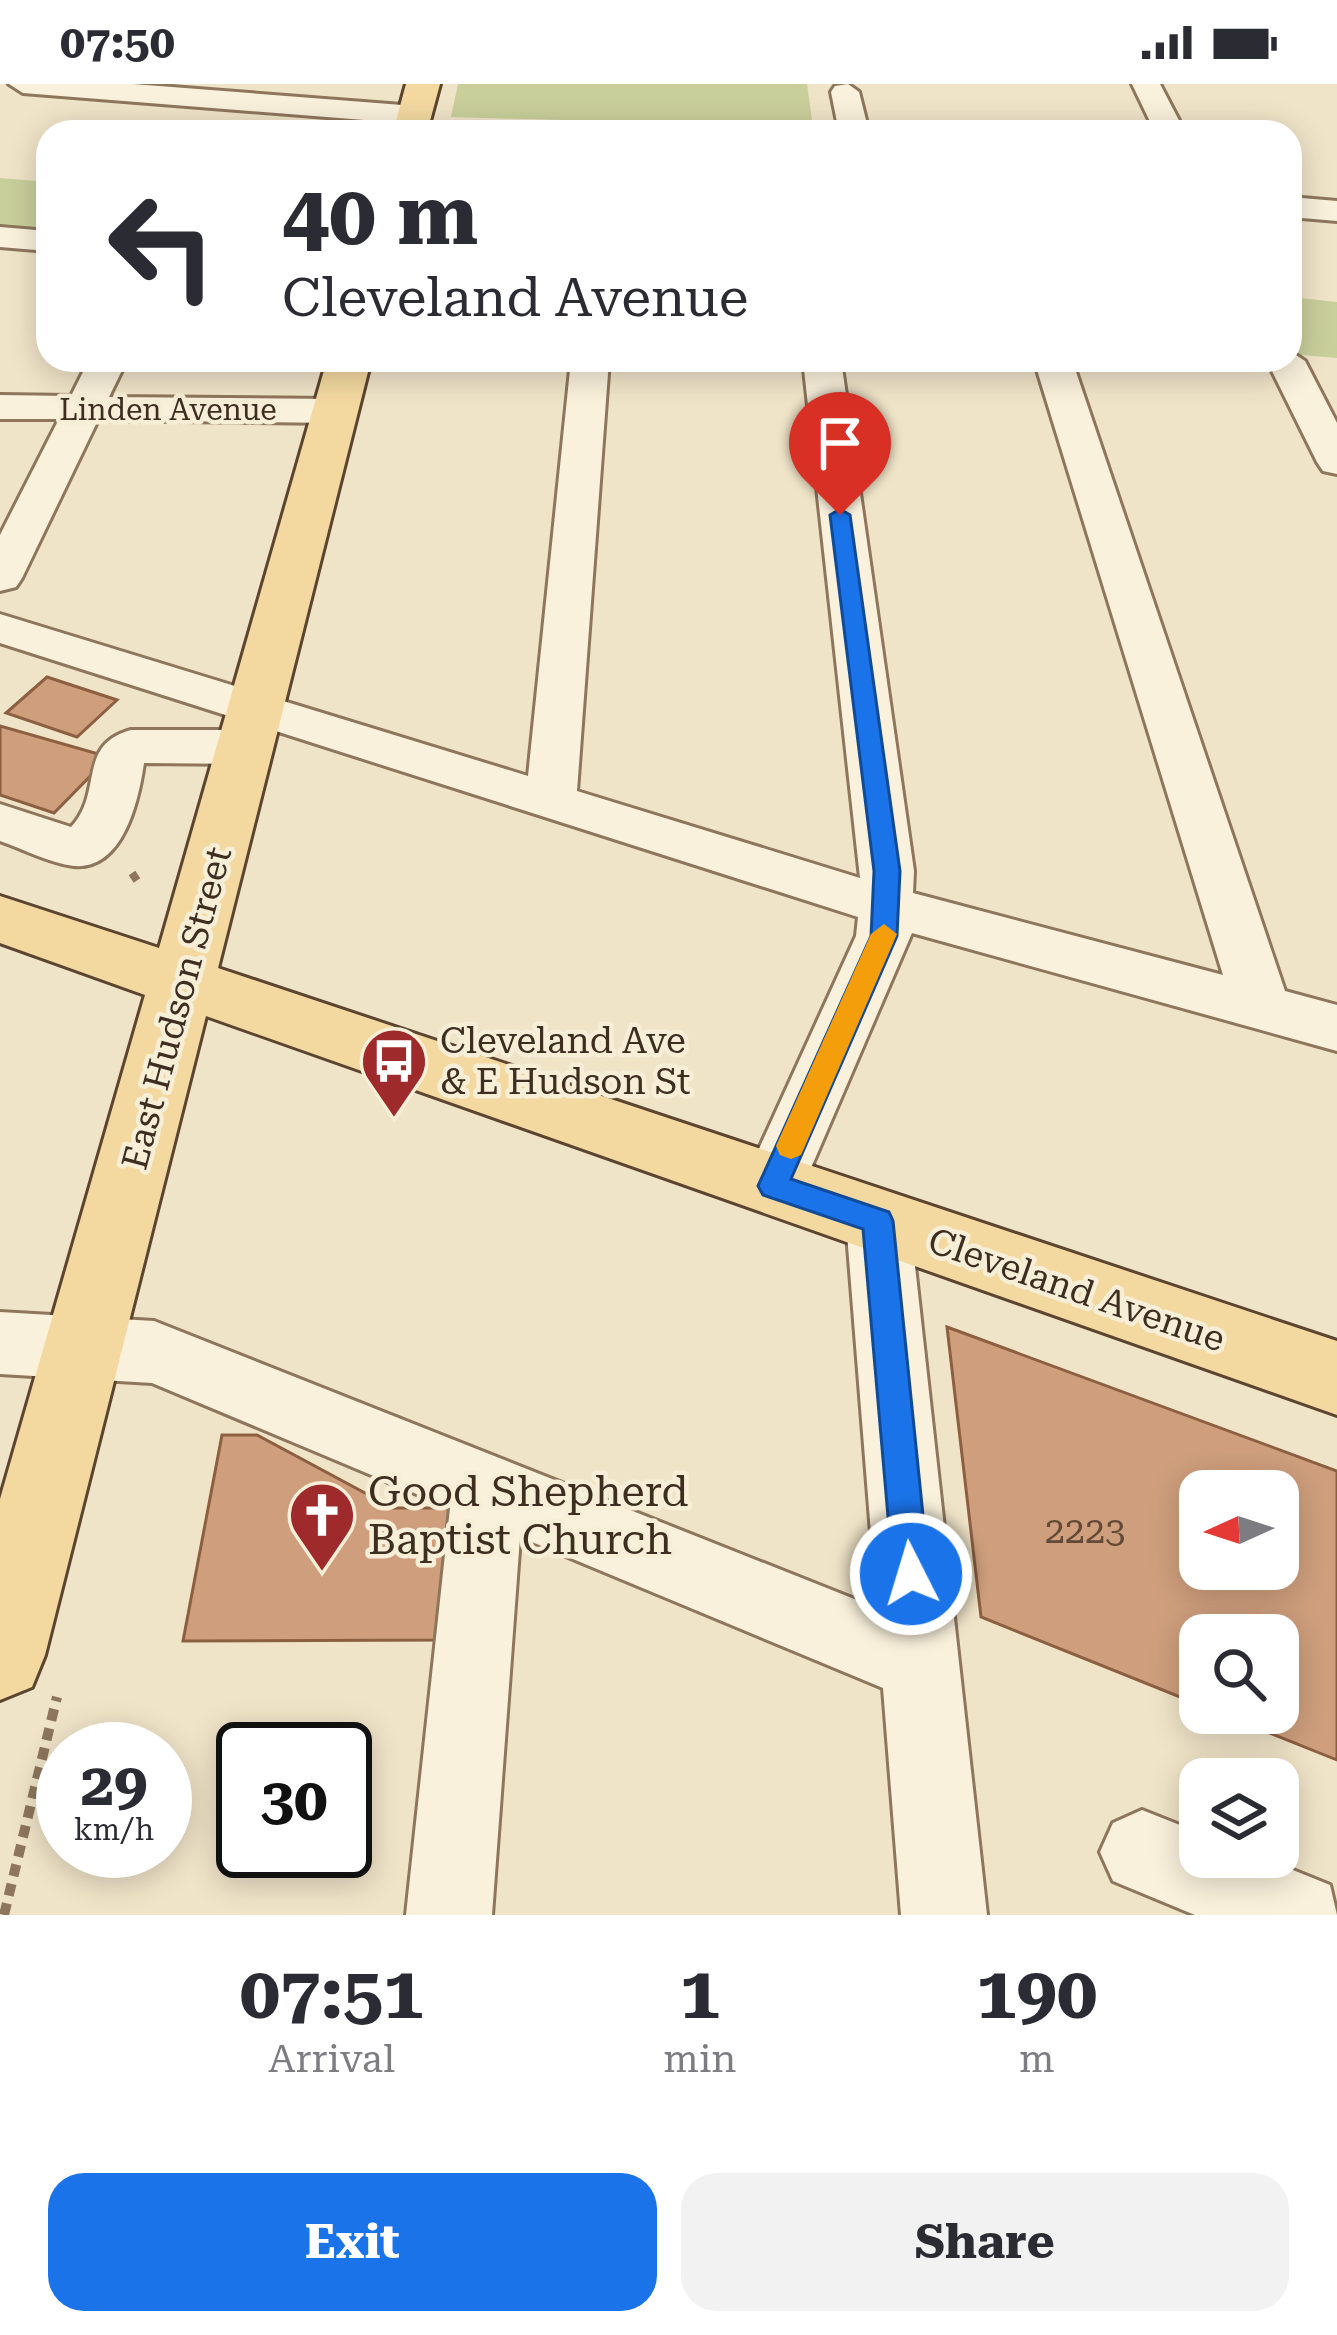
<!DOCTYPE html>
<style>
body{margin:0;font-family:"Roboto Serif",serif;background:#f2f2f3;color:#2b2b33;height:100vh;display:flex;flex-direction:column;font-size:45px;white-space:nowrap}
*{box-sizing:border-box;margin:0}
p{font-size:39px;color:#7c7c81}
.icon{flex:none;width:66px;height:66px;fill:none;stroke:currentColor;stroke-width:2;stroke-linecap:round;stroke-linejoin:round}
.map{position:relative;height:1831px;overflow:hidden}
.side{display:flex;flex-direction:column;background:#fff;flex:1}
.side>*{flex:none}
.guide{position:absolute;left:36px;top:36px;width:1266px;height:252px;border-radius:36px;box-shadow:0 6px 30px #0003;background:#fff;color:#2b2b33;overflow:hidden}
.needle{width:78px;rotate:267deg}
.fabs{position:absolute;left:1179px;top:1386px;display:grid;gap:24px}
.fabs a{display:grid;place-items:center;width:120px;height:120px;border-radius:24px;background:#fff;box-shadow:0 6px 30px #0003;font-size:60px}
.speed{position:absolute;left:36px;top:1638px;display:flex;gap:24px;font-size:60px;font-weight:700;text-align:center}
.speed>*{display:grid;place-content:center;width:156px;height:156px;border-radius:50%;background:#fff;box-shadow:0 6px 30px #0003;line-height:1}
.speed small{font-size:30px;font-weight:400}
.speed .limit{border:6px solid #111;border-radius:18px;background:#fff;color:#111}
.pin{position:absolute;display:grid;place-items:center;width:102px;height:102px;color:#fff;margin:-123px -51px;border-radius:50% 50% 50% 0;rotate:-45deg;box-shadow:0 0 12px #0007}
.pin .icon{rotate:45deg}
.me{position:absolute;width:132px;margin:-66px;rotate:355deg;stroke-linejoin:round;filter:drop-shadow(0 0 9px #0008)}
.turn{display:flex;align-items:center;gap:42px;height:252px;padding:0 48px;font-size:54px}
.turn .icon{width:156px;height:156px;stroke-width:2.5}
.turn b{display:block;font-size:84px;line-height:102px}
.eta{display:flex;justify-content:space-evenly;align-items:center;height:204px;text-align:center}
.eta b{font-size:72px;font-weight:700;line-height:84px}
.button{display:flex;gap:24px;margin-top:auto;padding:24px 48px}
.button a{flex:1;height:138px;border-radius:36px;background:#1a73e8;color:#fff;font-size:48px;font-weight:700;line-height:138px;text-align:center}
.button a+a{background:#f2f2f3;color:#2b2b33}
.status{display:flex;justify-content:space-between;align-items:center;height:84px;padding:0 60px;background:#fff;direction:ltr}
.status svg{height:33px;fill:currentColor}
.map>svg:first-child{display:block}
.green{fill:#c9cf9b}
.building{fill:#cf9f7d;stroke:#8d5f41;stroke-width:3;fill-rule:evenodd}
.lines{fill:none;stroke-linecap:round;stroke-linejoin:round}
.minor-casing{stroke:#8d765c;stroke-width:6}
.major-casing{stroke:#5b4430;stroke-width:6}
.path-far1{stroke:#8d765c;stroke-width:8;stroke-dasharray:9 6;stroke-linecap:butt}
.path{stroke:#8d765c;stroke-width:10;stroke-dasharray:12 8;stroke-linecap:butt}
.minor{fill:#faf1dc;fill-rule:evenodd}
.major{fill:#f3d9a0;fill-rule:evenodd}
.route{fill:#1a73e8;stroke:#114b97;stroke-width:3}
.slow{fill:#f59e0b}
.labels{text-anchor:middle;stroke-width:9;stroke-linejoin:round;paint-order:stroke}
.far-street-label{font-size:30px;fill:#3d2e20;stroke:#f7eed8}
.street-label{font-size:36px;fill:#3d2e20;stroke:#f7eed8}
.poi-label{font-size:36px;fill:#3d2e20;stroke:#f7eed8;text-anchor:start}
.near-number-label{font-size:36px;fill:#624a37}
.near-poi-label{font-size:42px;fill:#3d2e20;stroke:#f7eed8;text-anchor:start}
</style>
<div class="status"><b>07:50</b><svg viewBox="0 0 49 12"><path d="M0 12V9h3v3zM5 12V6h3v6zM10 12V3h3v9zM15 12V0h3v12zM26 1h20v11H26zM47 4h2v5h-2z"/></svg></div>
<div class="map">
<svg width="1337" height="1831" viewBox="0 0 1337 1831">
<rect width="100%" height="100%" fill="#f0e4c8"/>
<!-- green -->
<path class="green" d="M458 0H807L813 43 451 33Z
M0 94 48 98V155L0 150Z
M1290 213 1337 218V274L1290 270Z"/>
<!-- building -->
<path class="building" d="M47 593 117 616 77 653 6 629Z
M0 642 109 673 54 729 0 711Z
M947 1243 1337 1387V1676L1220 1629H1278V1551H1200V1621L981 1533ZM1200 1407H1278V1485H1200Z
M222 1351H257L393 1424H453L442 1556 183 1557Z"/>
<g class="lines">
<!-- minor casing -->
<g class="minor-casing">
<path id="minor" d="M9 0H133L415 22 430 31 415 40 23 9Z
M848 0 859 8 869 48H839L831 8 835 2Z
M1132 0H1160L1185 48H1155Z
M1290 113 1337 117V137L1290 133Z
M0 143 48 147V167L0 163Z
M1290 267 1305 277 1337 339V390L1323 387 1317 378 1267 277 1290 276Z
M89 276H127L109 313 336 315 350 319 355 327 350 335 336 339 98 336 22 494 16 503 0 507V451L59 335H0V311L71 312Z
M571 276H609L577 707 860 794 803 276H841L914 787 913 809 1223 891 1034 276H1072L1285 907 1337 921V967L912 849 795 1121 773 1129 751 1121 742 1102 856 852 858 833 0 559V530L528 692Z
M131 646H246L263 651 271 663 263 675 246 680 144 679C139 714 124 786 74 782 50 779 23 765 0 757V720L71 743C104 709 76 661 131 646Z
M878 1109 901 1117 910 1137 987 1831H901L883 1604 520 1453 492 1831H406L450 1424 152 1299 0 1290V1228L154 1237 877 1524 846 1137 855 1117Z
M1142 1726 1200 1749V1773H1261L1330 1801 1337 1831H1195L1113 1797 1100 1768 1113 1739Z"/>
</g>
<!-- major casing -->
<g class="major-casing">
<path id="major" d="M406 0H440L427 48H393Z
M327 276H371L218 884 1337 1257V1331L206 932 45 1571 32 1603 0 1616V1415L145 911 0 859V812L159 864Z"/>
</g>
<!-- path-far1 -->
<path class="path-far1" d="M132 789 140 801"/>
<!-- path -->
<path class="path" d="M4 1831 57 1613"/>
<!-- minor -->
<use href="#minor" class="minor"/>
<!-- major -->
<use href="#major" class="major"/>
</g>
<!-- route -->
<path class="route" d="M840 425 850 431 900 787 897 852 791 1095 889 1128 893 1137 929 1490 923 1503 911 1508 898 1503 893 1490 863 1145 763 1111 758 1102 871 852 874 787 830 431Z"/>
<!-- slow -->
<path class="slow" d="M884 840 897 850 805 1062 801 1071 791 1075 780 1071 776 1062 871 850Z"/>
<!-- icons -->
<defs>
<g id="bus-pin" transform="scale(3.45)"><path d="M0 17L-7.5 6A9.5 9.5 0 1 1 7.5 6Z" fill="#9e2a2b" stroke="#f7eed8"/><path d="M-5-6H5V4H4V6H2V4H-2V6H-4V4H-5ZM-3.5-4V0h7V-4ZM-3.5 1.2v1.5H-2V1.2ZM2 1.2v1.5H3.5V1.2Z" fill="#fff"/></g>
<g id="church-pin" transform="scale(3.45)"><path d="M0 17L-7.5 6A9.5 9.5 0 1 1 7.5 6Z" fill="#9e2a2b" stroke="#f7eed8"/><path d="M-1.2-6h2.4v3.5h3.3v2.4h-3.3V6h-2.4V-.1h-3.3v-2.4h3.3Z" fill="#fff"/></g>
</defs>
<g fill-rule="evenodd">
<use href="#bus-pin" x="394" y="977"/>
<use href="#church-pin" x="322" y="1431"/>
</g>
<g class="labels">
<!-- far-street labels -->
<g class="far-street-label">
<text x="168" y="336">Linden Avenue</text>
</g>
<!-- street labels -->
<g class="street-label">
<text transform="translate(176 924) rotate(-75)" y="13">East Hudson Street</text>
<text transform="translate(1077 1205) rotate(19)" y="13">Cleveland Avenue</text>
</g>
<!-- poi labels -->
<g class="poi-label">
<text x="440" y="969">Cleveland Ave<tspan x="440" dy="41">&amp; E Hudson St</tspan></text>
</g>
<!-- near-number labels -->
<g class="near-number-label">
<text x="1085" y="1459">2223</text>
</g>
<!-- near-poi labels -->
<g class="near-poi-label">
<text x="368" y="1422">Good Shepherd<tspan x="368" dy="48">Baptist Church</tspan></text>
</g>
</g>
</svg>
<div class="fabs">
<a><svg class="needle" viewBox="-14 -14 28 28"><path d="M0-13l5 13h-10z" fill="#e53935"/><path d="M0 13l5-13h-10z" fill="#7c7c81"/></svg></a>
<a><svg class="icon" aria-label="search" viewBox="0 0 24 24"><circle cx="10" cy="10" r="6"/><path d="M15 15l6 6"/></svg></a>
<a><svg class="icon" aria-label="layers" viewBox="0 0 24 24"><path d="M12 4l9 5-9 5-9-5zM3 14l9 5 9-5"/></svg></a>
</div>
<div class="speed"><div>29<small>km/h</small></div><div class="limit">30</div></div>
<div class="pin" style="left:840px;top:431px;background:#d93025"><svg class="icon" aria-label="arrive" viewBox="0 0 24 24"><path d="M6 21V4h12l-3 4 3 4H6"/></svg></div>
<svg class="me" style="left:911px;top:1490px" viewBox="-20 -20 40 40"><circle r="17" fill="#1a73e8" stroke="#fff" stroke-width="3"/><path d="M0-11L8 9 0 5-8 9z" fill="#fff"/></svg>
<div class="guide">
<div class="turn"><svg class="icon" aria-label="left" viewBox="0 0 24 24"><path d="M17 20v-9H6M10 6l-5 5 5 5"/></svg><div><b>40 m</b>Cleveland Avenue</div></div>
</div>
</div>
<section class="side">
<div class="eta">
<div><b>07:51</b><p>Arrival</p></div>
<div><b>1</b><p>min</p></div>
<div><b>190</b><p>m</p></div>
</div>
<div class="button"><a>Exit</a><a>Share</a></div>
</section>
